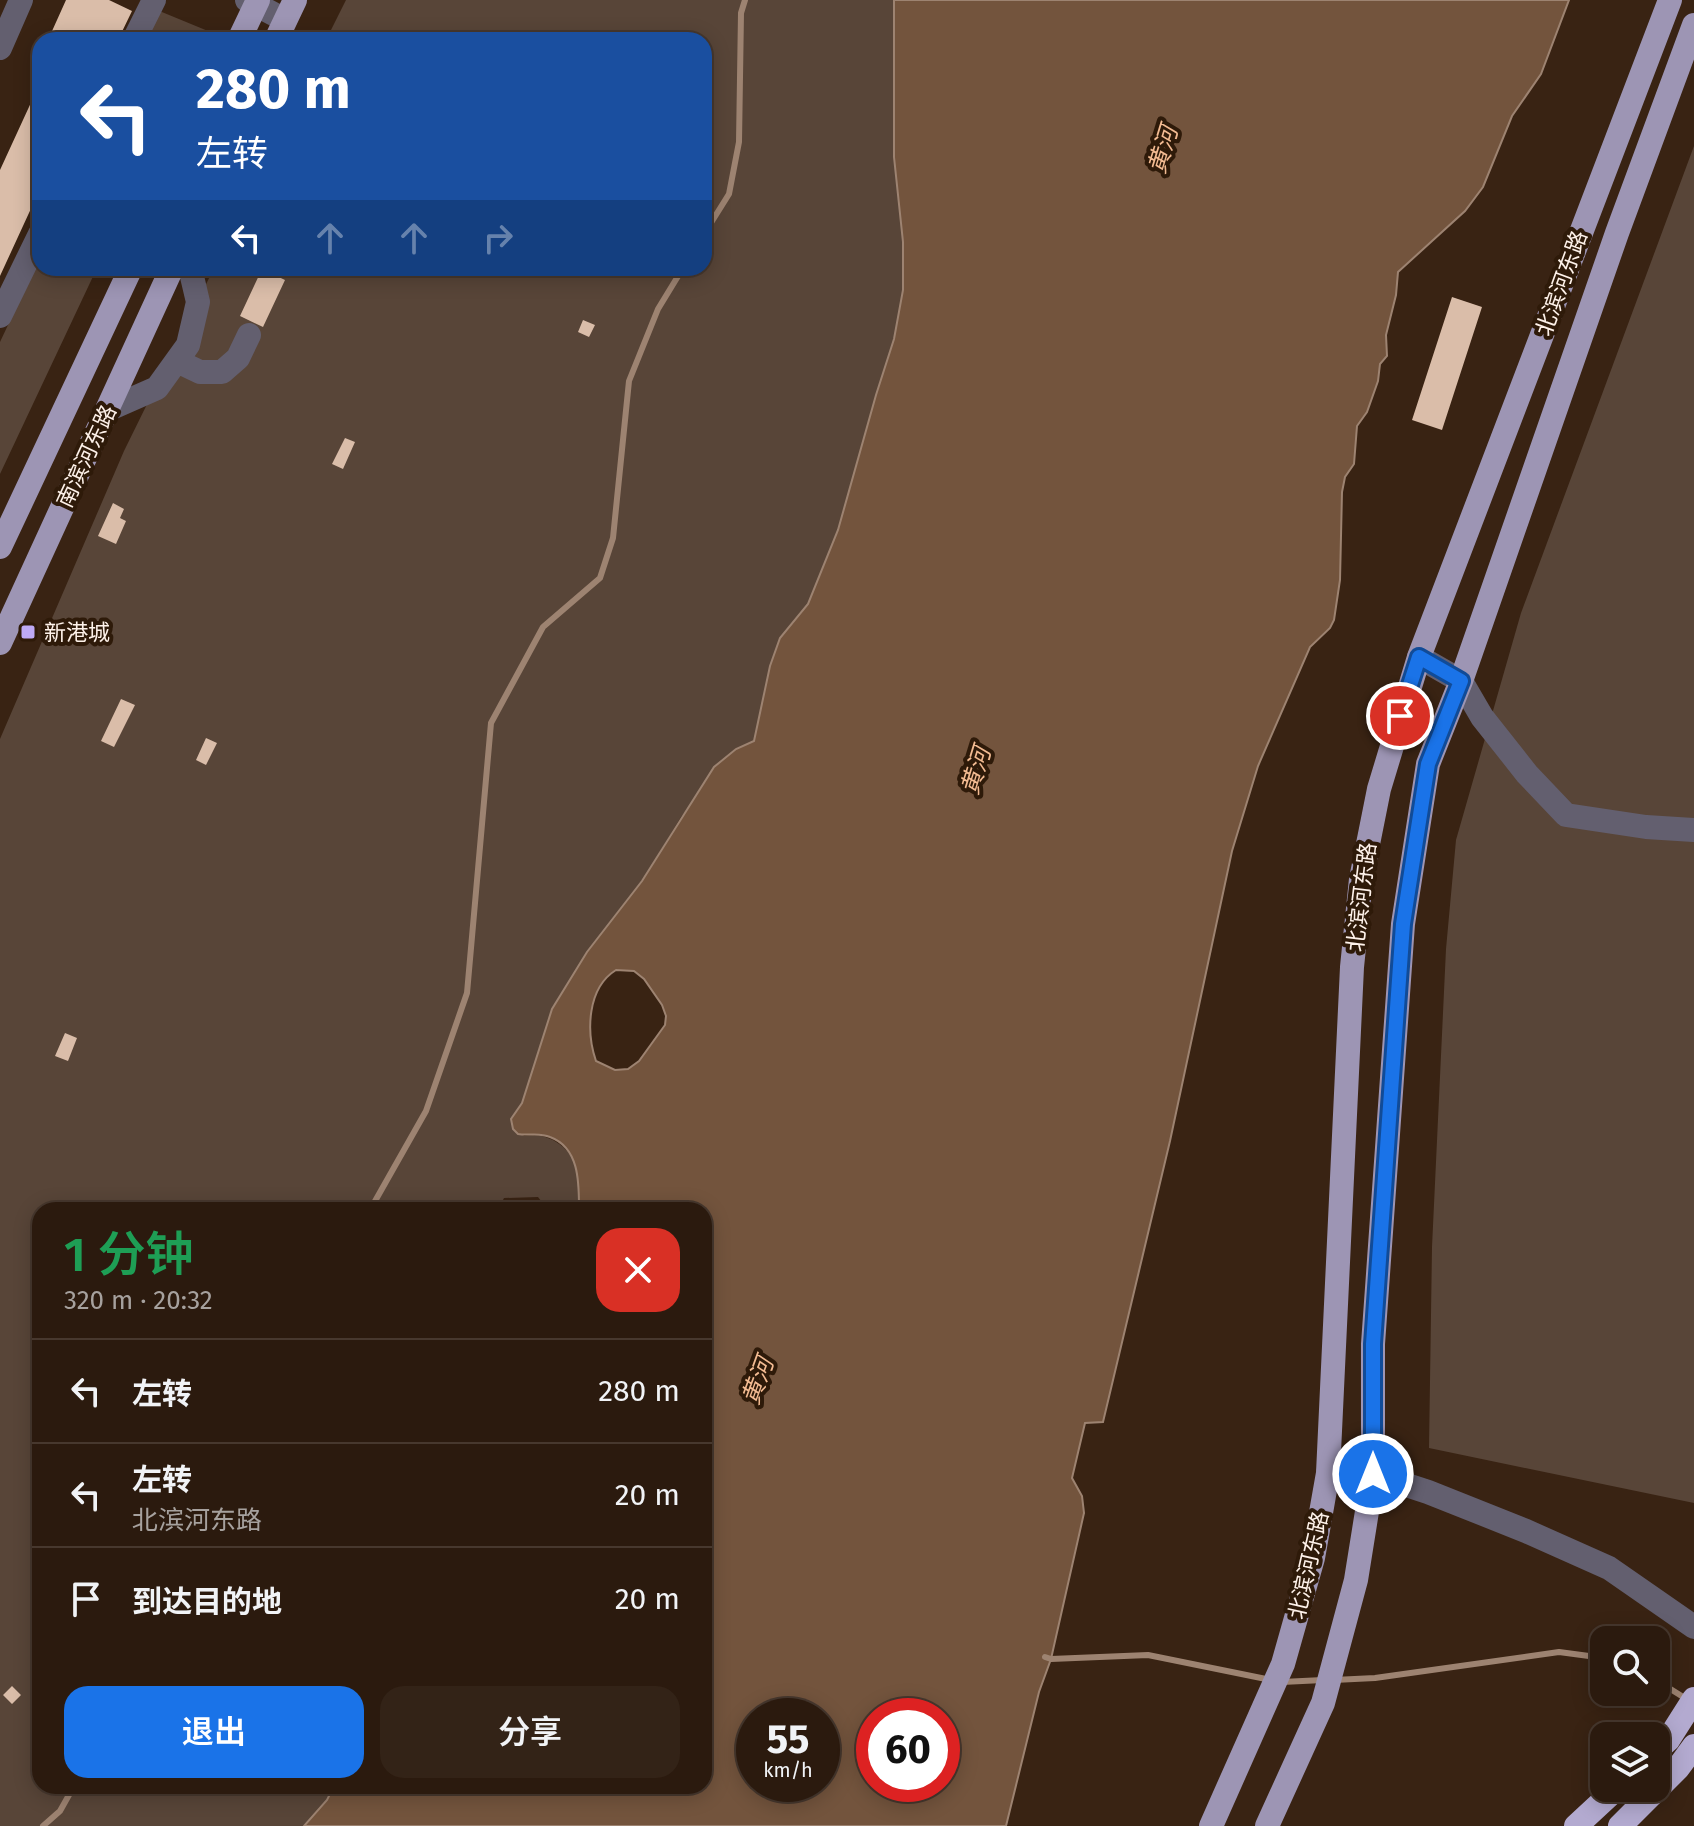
<!DOCTYPE html>
<html lang="zh">
<meta charset="utf-8">
<style>
body{margin:0;font-family:"Fira Sans","Noto Sans SC",sans-serif;background:#332317;color:#f1f3f6;height:100vh;display:flex;flex-direction:column;font-size:30px;white-space:nowrap}
*{box-sizing:border-box;margin:0}
p{font-size:26px;color:#a6a19e}
.icon{flex:none;width:44px;height:44px;fill:none;stroke:currentColor;stroke-width:2;stroke-linecap:round;stroke-linejoin:round}
.map{position:relative;flex:1;overflow:hidden}
.side{position:absolute;left:32px;top:1202px;width:680px;height:592px;display:flex;flex-direction:column;background:#2b1a0e;border-radius:24px;box-shadow:0 4px 20px #0003,0 0 0 2px #47382e}
.side>*{flex:none}
.guide{position:absolute;left:32px;top:32px;width:680px;height:244px;border-radius:24px;box-shadow:0 4px 20px #0003,0 0 0 2px #47382e;background:#1a4fa0;color:#fff;overflow:hidden}
.controls{position:absolute;left:1590px;top:1626px;display:grid;gap:16px}
.controls a{display:grid;place-items:center;width:80px;height:80px;border-radius:16px;background:#2b1a0e;box-shadow:0 4px 20px #0003,0 0 0 2px #47382e;font-size:40px}
.speed{position:absolute;left:736px;top:1698px;display:flex;gap:16px;font-size:40px;font-weight:700;text-align:center}
.speed>*{display:grid;place-content:center;width:104px;height:104px;border-radius:50%;background:#2b1a0e;box-shadow:0 4px 20px #0003,0 0 0 2px #47382e;line-height:1}
.speed small{font-size:20px;font-weight:400}
.speed .limit{border:12px solid #d22;background:#fff;color:#111}
.pin{position:absolute;display:grid;place-items:center;width:68px;height:68px;color:#fff;margin:-34px;border:4px solid #fff;border-radius:50%;box-shadow:0 2px 8px #0007}
.me{position:absolute;width:88px;margin:-44px;rotate:0deg;stroke-linejoin:round;filter:drop-shadow(0 0 6px #0008)}
.turn{display:flex;align-items:center;gap:28px;height:168px;padding:0 32px;font-size:36px}
.turn .icon{width:104px;height:104px;stroke-width:2.5}
.turn b{display:block;font-size:56px;line-height:68px}
.lanes{display:flex;align-items:center;height:76px;padding:0 32px;background:#0003;justify-content:center;gap:40px;direction:ltr}
.lanes .off{opacity:.35}
.round{display:grid;place-items:center;flex:none;width:84px;height:84px;border-radius:24px;background:#332317}
.summary{display:flex;align-items:center;justify-content:space-between;height:136px;padding:0 32px}
h1{font-size:48px;font-weight:600;line-height:60px;color:#1e9e55}
.cta{display:flex;gap:16px;margin-top:auto;padding:16px 32px}
.cta a{flex:1;height:92px;border-radius:24px;background:#1a73e8;color:#fff;font-size:32px;font-weight:600;line-height:92px;text-align:center}
.cta a+a{background:#332317;color:#f1f3f6}
ul{padding:0;list-style:none}
li{display:flex;align-items:center;gap:24px;height:104px;padding:0 32px;border-top:2px solid #47382e}
li div{flex:1}
li b{display:block;font-size:30px}
li em{font-style:normal}
.map>svg:first-child{display:block}
.green{fill:#584538}
.water{fill:#73543d;stroke:#9d8371;stroke-width:2;fill-rule:evenodd}
.lines{fill:none;stroke-linecap:round;stroke-linejoin:round}
.stream{stroke:#9d8371;stroke-width:6}
.building{fill:#dabda9}
.minor{stroke:#635f6f;stroke-width:24}
.major{stroke:#9d95b4;stroke-width:24}
.highway{stroke:#b3aad0;stroke-width:24}
.route-casing{stroke:#114b97;stroke-width:20}
.route{stroke:#1a73e8;stroke-width:14}
.poi-dot{fill:#bea9f5;stroke:#2e1a09;stroke-width:3}
.labels{text-anchor:middle;stroke-width:8;stroke-linejoin:round;paint-order:stroke}
.street-label{font-size:22px;fill:#fef2ea;stroke:#2e1a09}
.poi-label{font-size:22px;fill:#fef2ea;stroke:#2e1a09;text-anchor:start}
.water-label{font-size:24px;font-style:italic;fill:#f3bb92;stroke:#2e1a09}
</style>
<div class="map">
<svg width="1694" height="1826" viewBox="0 0 1694 1826">
<rect width="100%" height="100%" fill="#392313"/>
<!-- green -->
<path class="green" d="M346 0H894V157L903 242V290L894 339 876 395 838 530 808 604 800 616 754 741 735 749 681 817 642 881 587 952 552 1009 522 1103 511 1119 524 1136C551 1131 575 1150 579 1177 581 1188 579 1200 579 1210H548L538 1197 504 1198 498 1210H40V1786H334L327 1800 304 1826H0V739L124 451 214 268H704V40H326Z
M157 10 208 31 204 40H143Z
M1694 146V1503L1429 1448 1432 1247 1446 949 1456 840 1521 613Z
M40 257V268H97L0 474V342Z"/>
<!-- water -->
<path class="water" d="M894 0H1569L1541 74 1512 116 1483 187 1465 211 1398 272 1396 295 1386 335 1387 356 1380 364 1378 381 1367 412 1357 426 1354 464 1345 477 1342 492 1340 580 1334 620 1330 628 1310 647 1258 766 1232 851 1170 1141 1103 1422 1085 1423 1072 1478 1082 1496 1084 1513 1051 1659 1039 1692 1006 1826H304L327 1800 334 1786H704V1210H579C579 1184 580 1148 550 1137 539 1132 529 1136 518 1134L513 1129 511 1119 522 1103 552 1009 587 952 642 881 714 767 736 749 754 741 770 666 780 638 808 604 838 530 876 395 894 339 903 290V242L894 157ZM616 970 634 971 644 979 662 1005 666 1016 665 1025 639 1061 628 1069 615 1070 596 1061C586 1032 587 988 616 970ZM754 1716H822V1784H754ZM874 1716H942V1784H874Z"/>
<g class="lines">
<!-- stream -->
<path class="stream" d="M704 234 729 194 739 142 741 13 745 0
M360 1210 373 1205
M370 1210 426 1111 467 993 491 723 543 627 600 578 613 538 629 381 658 309 683 268
M1045 1657 1051 1659 1148 1655 1271 1680
M1334 1680 1375 1678 1559 1652 1604 1658
M1656 1680 1688 1700
M1282 1682 1323 1680
M43 1826 60 1811 74 1786"/>
</g>
<!-- building -->
<path class="building" d="M66 0H109L132 11 118 40H48Z
M40 83V189L0 276V170Z
M262 269 285 280 263 327 240 316Z
M1452 297 1482 307 1442 430 1412 420Z
M583 320 595 325 589 337 578 332Z
M345 438 355 442 343 469 332 464Z
M113 503 124 509 120 518 126 521 116 544 98 536Z
M121 699 135 705 114 747 101 741Z
M206 738 217 743 206 765 196 760Z
M65 1033 77 1038 68 1061 55 1056Z
M12 1686 21 1695 12 1704 3 1695Z"/>
<g class="lines">
<!-- minor -->
<path class="minor" d="M247 0 285 20
M134 40 154 0
M0 48 21 0
M0 316 40 234
M177 361 200 372H222L238 358 249 335
M107 410 157 388 188 345 198 302 190 268
M1419 657 1461 681 1482 717 1527 774 1566 815 1646 827 1694 830
M1328 1473 1373 1474 1428 1492 1526 1531 1609 1568 1694 1627"/>
<!-- major -->
<path class="major" d="M239 40 258 0
M276 40 295 0
M0 547 131 268
M0 643 172 268
M1211 1826 1283 1664 1313 1558 1328 1473 1352 967 1361 879 1379 789 1419 657 1670 0
M1267 1826 1323 1703 1356 1580 1373 1474V1344L1403 924 1428 764 1461 681 1617 233 1694 25"/>
<!-- highway -->
<path class="highway" d="M1656 1751 1668 1740 1694 1699
M1576 1826 1617 1788
M1620 1826 1678 1768 1694 1746"/>
</g>
<g class="lines">
<!-- route casing -->
<g class="route-casing">
<path id="route" d="M1373 1474V1344L1403 924 1428 764 1461 681 1419 657 1400 716"/>
</g>
<!-- route -->
<use href="#route" class="route"/>
</g>
<!-- markers -->
<rect class="poi-dot" x="20" y="624" width="16" height="16" rx="4"/>
<g class="labels">
<!-- street labels -->
<g class="street-label">
<text transform="translate(1561 283) rotate(-70)" y="8">北滨河东路</text>
<text transform="translate(86 456) rotate(-65)" y="8">南滨河东路</text>
<text transform="translate(1361 897) rotate(-83)" y="8">北滨河东路</text>
<text transform="translate(1308 1565) rotate(-77)" y="8">北滨河东路</text>
</g>
<!-- poi labels -->
<g class="poi-label">
<text x="44" y="640">新港城</text>
</g>
<!-- water labels -->
<g class="water-label">
<text transform="translate(1163 150) rotate(-73)" y="8">黄河</text>
<text transform="translate(976 771) rotate(-73)" y="8">黄河</text>
<text transform="translate(758 1381) rotate(-70)" y="8">黄河</text>
</g>
</g>
</svg>
<div class="controls">
<a><svg class="icon" aria-label="search" viewBox="0 0 24 24"><circle cx="10" cy="10" r="6"/><path d="M15 15l6 6"/></svg></a>
<a><svg class="icon" aria-label="layers" viewBox="0 0 24 24"><path d="M12 4l9 5-9 5-9-5zM3 14l9 5 9-5"/></svg></a>
</div>
<div class="speed"><div>55<small>km/h</small></div><div class="limit">60</div></div>
<div class="pin" style="left:1400px;top:716px;background:#d93025"><svg class="icon" aria-label="arrive" viewBox="0 0 24 24"><path d="M6 21V4h12l-3 4 3 4H6"/></svg></div>
<svg class="me" style="left:1373px;top:1474px" viewBox="-20 -20 40 40"><circle r="17" fill="#1a73e8" stroke="#fff" stroke-width="3"/><path d="M0-11L8 9 0 5-8 9z" fill="#fff"/></svg>
<div class="guide">
<div class="turn"><svg class="icon" aria-label="left" viewBox="0 0 24 24"><path d="M17 20v-9H6M10 6l-5 5 5 5"/></svg><div><b>280 m</b>左转</div></div>
<div class="lanes"><svg class="icon" aria-label="left" viewBox="0 0 24 24"><path d="M17 20v-9H6M10 6l-5 5 5 5"/></svg><svg class="icon off" aria-label="ahead" viewBox="0 0 24 24"><path d="M12 20V5M6 11l6-6 6 6"/></svg><svg class="icon off" aria-label="ahead" viewBox="0 0 24 24"><path d="M12 20V5M6 11l6-6 6 6"/></svg><svg class="icon off" aria-label="right" viewBox="0 0 24 24"><path d="M7 20v-9h11M14 6l5 5-5 5"/></svg></div>
</div>
<section class="side">
<div class="summary"><div><h1>1 分钟</h1><p>320 m · 20:32</p></div><a class="round" style="background:#d93025;color:#fff"><svg class="icon" aria-label="close" viewBox="0 0 24 24"><path d="M6 6l12 12M18 6L6 18"/></svg></a></div>
<ul>
<li><svg class="icon" aria-label="left" viewBox="0 0 24 24"><path d="M17 20v-9H6M10 6l-5 5 5 5"/></svg><div><b>左转</b></div><em>280 m</em></li>
<li><svg class="icon" aria-label="left" viewBox="0 0 24 24"><path d="M17 20v-9H6M10 6l-5 5 5 5"/></svg><div><b>左转</b><p>北滨河东路</p></div><em>20 m</em></li>
<li><svg class="icon" aria-label="arrive" viewBox="0 0 24 24"><path d="M6 21V4h12l-3 4 3 4H6"/></svg><div><b>到达目的地</b></div><em>20 m</em></li>
</ul>
<div class="cta"><a>退出</a><a>分享</a></div>
</section>
</div>
